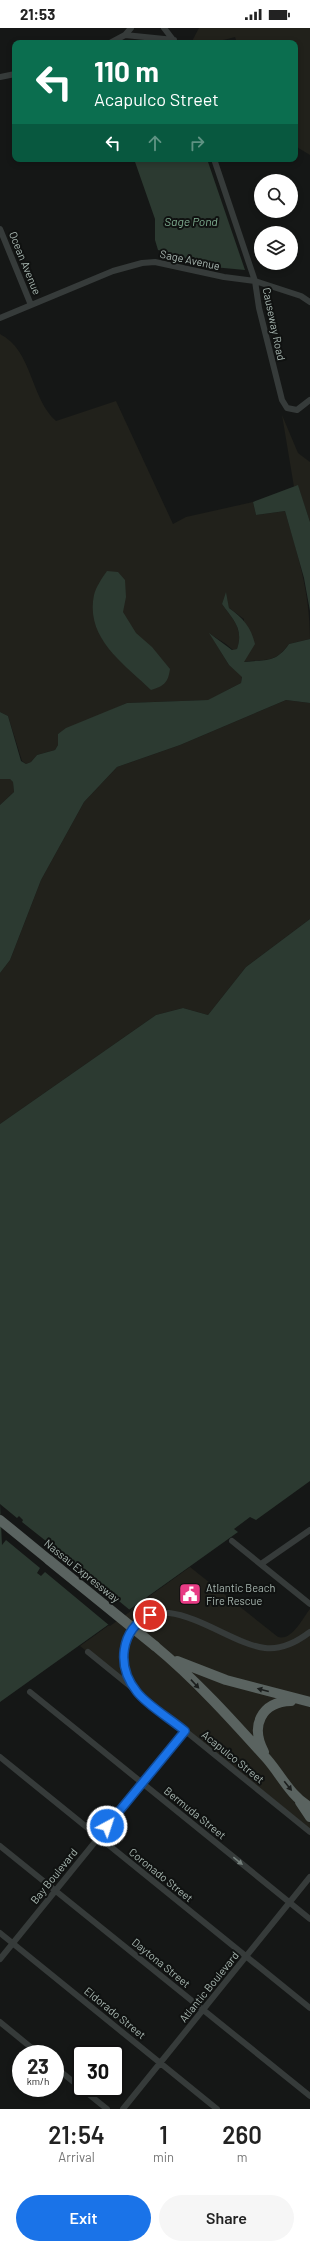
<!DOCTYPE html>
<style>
body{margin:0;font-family:Barlow,sans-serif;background:#f6f6f6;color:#222;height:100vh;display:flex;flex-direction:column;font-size:15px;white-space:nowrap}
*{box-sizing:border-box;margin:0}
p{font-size:13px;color:#767676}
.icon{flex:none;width:22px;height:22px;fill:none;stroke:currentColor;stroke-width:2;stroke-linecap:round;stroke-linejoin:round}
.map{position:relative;height:2081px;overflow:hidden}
.drawer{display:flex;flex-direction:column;background:#fff;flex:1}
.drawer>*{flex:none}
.top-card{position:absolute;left:12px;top:12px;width:286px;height:122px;border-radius:8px;box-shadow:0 2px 6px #0003;background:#0b6e4f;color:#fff;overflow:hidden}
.controls{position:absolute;left:254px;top:146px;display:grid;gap:8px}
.controls a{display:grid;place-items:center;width:44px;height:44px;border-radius:50%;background:#fff;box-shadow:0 2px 6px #0003;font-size:20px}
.speed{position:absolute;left:12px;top:2017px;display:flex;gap:8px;font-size:20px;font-weight:700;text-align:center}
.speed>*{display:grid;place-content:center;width:52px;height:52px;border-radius:50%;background:#fff;box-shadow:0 2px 6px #0003;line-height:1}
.speed small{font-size:10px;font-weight:400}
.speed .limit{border:2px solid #111;border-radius:6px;background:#fff;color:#111}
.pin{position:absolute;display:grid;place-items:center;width:34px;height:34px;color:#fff;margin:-17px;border:2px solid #fff;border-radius:50%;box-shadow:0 1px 4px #0007}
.me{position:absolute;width:44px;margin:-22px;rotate:40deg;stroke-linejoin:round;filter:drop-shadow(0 0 3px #0008)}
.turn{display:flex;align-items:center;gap:14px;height:84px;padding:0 16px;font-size:18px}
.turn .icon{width:52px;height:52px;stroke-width:2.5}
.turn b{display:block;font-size:28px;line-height:34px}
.lanes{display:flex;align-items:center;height:38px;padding:0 16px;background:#0003;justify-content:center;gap:20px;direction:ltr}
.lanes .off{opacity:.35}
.eta{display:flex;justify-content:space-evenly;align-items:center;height:68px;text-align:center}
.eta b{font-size:24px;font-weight:600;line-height:28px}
.button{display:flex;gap:8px;margin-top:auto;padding:8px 16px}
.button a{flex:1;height:46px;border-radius:24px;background:#1a73e8;color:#fff;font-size:16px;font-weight:600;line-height:46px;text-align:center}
.button a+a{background:#f6f6f6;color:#222}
.status{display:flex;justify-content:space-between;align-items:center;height:28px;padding:0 20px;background:#fff;direction:ltr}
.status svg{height:11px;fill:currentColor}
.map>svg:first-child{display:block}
.green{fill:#21211b}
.water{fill:#2c3a31}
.pier{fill:#151716}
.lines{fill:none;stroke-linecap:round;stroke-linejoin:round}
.minor{stroke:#363b3a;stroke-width:6}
.trunk{stroke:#5a6360;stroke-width:10}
.trunk-bridge{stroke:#5a6360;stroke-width:10}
.oneway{fill:#1b1e1d}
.oneway2{fill:#747f7b}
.route-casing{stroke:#114b97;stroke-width:10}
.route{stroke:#1a73e8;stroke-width:7}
.labels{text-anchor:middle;stroke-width:4;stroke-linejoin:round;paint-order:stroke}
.street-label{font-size:11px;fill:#a7b6b0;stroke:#101211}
.poi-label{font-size:11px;fill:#a7b6b0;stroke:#101211;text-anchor:start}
.water-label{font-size:12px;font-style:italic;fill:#80af92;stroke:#101211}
</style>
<div class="status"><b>21:53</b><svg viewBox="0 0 49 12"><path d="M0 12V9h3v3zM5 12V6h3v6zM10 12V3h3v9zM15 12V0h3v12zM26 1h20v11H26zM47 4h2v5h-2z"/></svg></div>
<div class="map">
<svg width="310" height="2081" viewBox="0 0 310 2081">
<rect width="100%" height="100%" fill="#151716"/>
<!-- green -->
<path class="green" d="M199 0H310V127L295 118V15H237L235 9 212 15H191Z
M0 306C33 323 30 370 56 393L116 373 173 496 186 489 253 474 256 487 285 483C298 527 310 565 310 611L289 616C274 637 265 630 243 634L244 591 229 580 226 565 222 576C233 592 244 600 237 621L233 622 226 616 210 606 229 637 242 648 241 655 209 672 127 675 58 706V717L55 722 37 727 31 734 26 736 22 733 8 688 0 684Z
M282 387 298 425 310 434V494L298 458 294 459Z
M286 672 310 675V891L246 939 208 987 183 980 156 987 0 1096V945L10 932 41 852 84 774 117 739 180 717Z
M0 751H10L13 754 14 764 0 777Z
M190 1539 278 1609C292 1613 302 1591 310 1581V1804L80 1618Z"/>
<!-- water -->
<path class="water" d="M134 131H207L245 242 213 239 158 222 155 212V191Z
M298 457 310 494V583L304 550 285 483 256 487 253 474Z
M107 543 118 544 125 552 126 569 123 584 136 605 152 619 170 641C168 655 164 658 151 662 125 636 85 611 94 567 96 559 102 550 107 543Z
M226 564 229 580C243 590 251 599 255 616L244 634C266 631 275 636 289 616L310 611V675L286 672 180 717 117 739 84 774 41 852 10 932 0 945V777L14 764 13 754 10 751H0V684L8 688 21 733 26 736 31 734 37 727 55 722 58 717V706L66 700 127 675 208 672 241 655 242 649 229 637 209 605 232 622 237 621C244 600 233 592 222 576Z
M310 891V1453L256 1492 250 1489 234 1501 238 1504 0 1674V1096L156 987 183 980 208 987 246 939Z"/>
<!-- pier -->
<path class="pier" d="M0 1476 17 1490 19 1488 23 1492 22 1494 56 1521 57 1520 62 1523 61 1525 131 1583 110 1598 45 1544 41 1548 37 1545 40 1540 6 1512 2 1517Z"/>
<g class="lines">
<!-- minor -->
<path class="minor" d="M164 0 174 13
M125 7 174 12
M110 15 125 7 131 0
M0 49 15 46
M214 131 255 253 259 280 282 372 287 380 297 382 310 372
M0 201 31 277
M0 290 113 243 142 235 155 234 224 249 255 253 301 268 310 274
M232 1513 310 1576
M261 1536 310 1502
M88 1624 310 1804
M134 1659C124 1643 120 1625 129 1608 157 1551 225 1616 265 1620 282 1622 297 1614 310 1604
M30 1664 310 1891
M0 1729 310 1980
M0 1818 310 2068
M0 1905 217 2081
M0 1931 185 1703
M0 1994 39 2026
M55 2039 81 2060
M81 2060 107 2081
M123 2081 310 1849"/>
<!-- trunk -->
<path class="trunk" d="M0 1492 49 1532
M155 1618C195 1651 232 1692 267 1731 281 1747 291 1769 310 1779
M177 1633 226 1652 310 1674
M264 1724C250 1698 261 1674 291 1673
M300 1774 310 1789"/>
<!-- trunk-bridge -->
<path class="trunk-bridge" d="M49 1532 155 1618"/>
</g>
<!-- one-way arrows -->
<defs><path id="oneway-solid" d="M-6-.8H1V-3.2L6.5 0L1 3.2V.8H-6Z"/></defs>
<g class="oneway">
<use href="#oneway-solid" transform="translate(195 1656) rotate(47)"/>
<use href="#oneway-solid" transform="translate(263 1662) rotate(-165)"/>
<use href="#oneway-solid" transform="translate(288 1758) rotate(51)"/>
</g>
<use class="oneway2" href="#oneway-solid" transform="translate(238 1833) rotate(39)"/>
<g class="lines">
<!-- route casing -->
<g class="route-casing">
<path id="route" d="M107 1798 185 1703C171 1691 148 1678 137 1664 116 1638 120 1602 150 1587"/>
</g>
<!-- route -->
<use href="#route" class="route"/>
</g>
<!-- icons -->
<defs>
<g id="civic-square" transform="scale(1.15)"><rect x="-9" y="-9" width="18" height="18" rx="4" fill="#e83c85" stroke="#101211"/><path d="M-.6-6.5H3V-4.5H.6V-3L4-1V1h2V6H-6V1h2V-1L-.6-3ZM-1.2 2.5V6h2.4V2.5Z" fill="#fff"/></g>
</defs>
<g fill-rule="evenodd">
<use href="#civic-square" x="190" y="1566"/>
</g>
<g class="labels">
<!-- street labels -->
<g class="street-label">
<text transform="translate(190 232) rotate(12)" y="4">Sage Avenue</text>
<text transform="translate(25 235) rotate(68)" y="4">Ocean Avenue</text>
<text transform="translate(274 296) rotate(78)" y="4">Causeway Road</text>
<text transform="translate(82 1543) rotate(39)" y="4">Nassau Expressway</text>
<text transform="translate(233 1729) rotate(39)" y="4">Acapulco Street</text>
<text transform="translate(195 1785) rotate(39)" y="4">Bermuda Street</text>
<text transform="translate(161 1847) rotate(39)" y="4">Coronado Street</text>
<text transform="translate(54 1848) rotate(-51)" y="4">Bay Boulevard</text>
<text transform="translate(161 1935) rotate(39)" y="4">Daytona Street</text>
<text transform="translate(209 1959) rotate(-51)" y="4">Atlantic Boulevard</text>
<text transform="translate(115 1985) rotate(39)" y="4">Eldorado Street</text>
</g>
<!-- poi labels -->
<g class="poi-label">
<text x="206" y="1564">Atlantic Beach<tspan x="206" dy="13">Fire Rescue</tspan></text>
</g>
<!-- water labels -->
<g class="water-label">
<text x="191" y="198">Sage Pond</text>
</g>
</g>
</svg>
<div class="controls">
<a><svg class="icon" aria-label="search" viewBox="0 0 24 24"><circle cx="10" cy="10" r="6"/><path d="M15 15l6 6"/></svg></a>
<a><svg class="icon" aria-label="layers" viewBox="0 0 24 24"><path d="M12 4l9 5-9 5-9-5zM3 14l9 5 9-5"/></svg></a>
</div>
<div class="speed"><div>23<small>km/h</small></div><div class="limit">30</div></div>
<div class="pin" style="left:150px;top:1587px;background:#d93025"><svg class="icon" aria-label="arrive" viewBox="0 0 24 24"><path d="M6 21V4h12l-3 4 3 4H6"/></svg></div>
<svg class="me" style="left:107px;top:1798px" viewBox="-20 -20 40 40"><circle r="17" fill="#1a73e8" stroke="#fff" stroke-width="3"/><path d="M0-11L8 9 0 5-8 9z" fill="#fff"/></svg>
<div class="top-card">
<div class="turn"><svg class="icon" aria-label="left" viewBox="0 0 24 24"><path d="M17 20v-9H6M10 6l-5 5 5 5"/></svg><div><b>110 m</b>Acapulco Street</div></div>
<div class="lanes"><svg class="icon" aria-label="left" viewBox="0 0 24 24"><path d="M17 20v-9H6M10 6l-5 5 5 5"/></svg><svg class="icon off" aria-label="ahead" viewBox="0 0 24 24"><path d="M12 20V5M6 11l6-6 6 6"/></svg><svg class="icon off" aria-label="right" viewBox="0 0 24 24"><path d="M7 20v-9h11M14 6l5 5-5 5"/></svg></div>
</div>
</div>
<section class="drawer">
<div class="eta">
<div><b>21:54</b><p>Arrival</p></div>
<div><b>1</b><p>min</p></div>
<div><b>260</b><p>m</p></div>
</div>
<div class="button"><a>Exit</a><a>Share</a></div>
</section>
